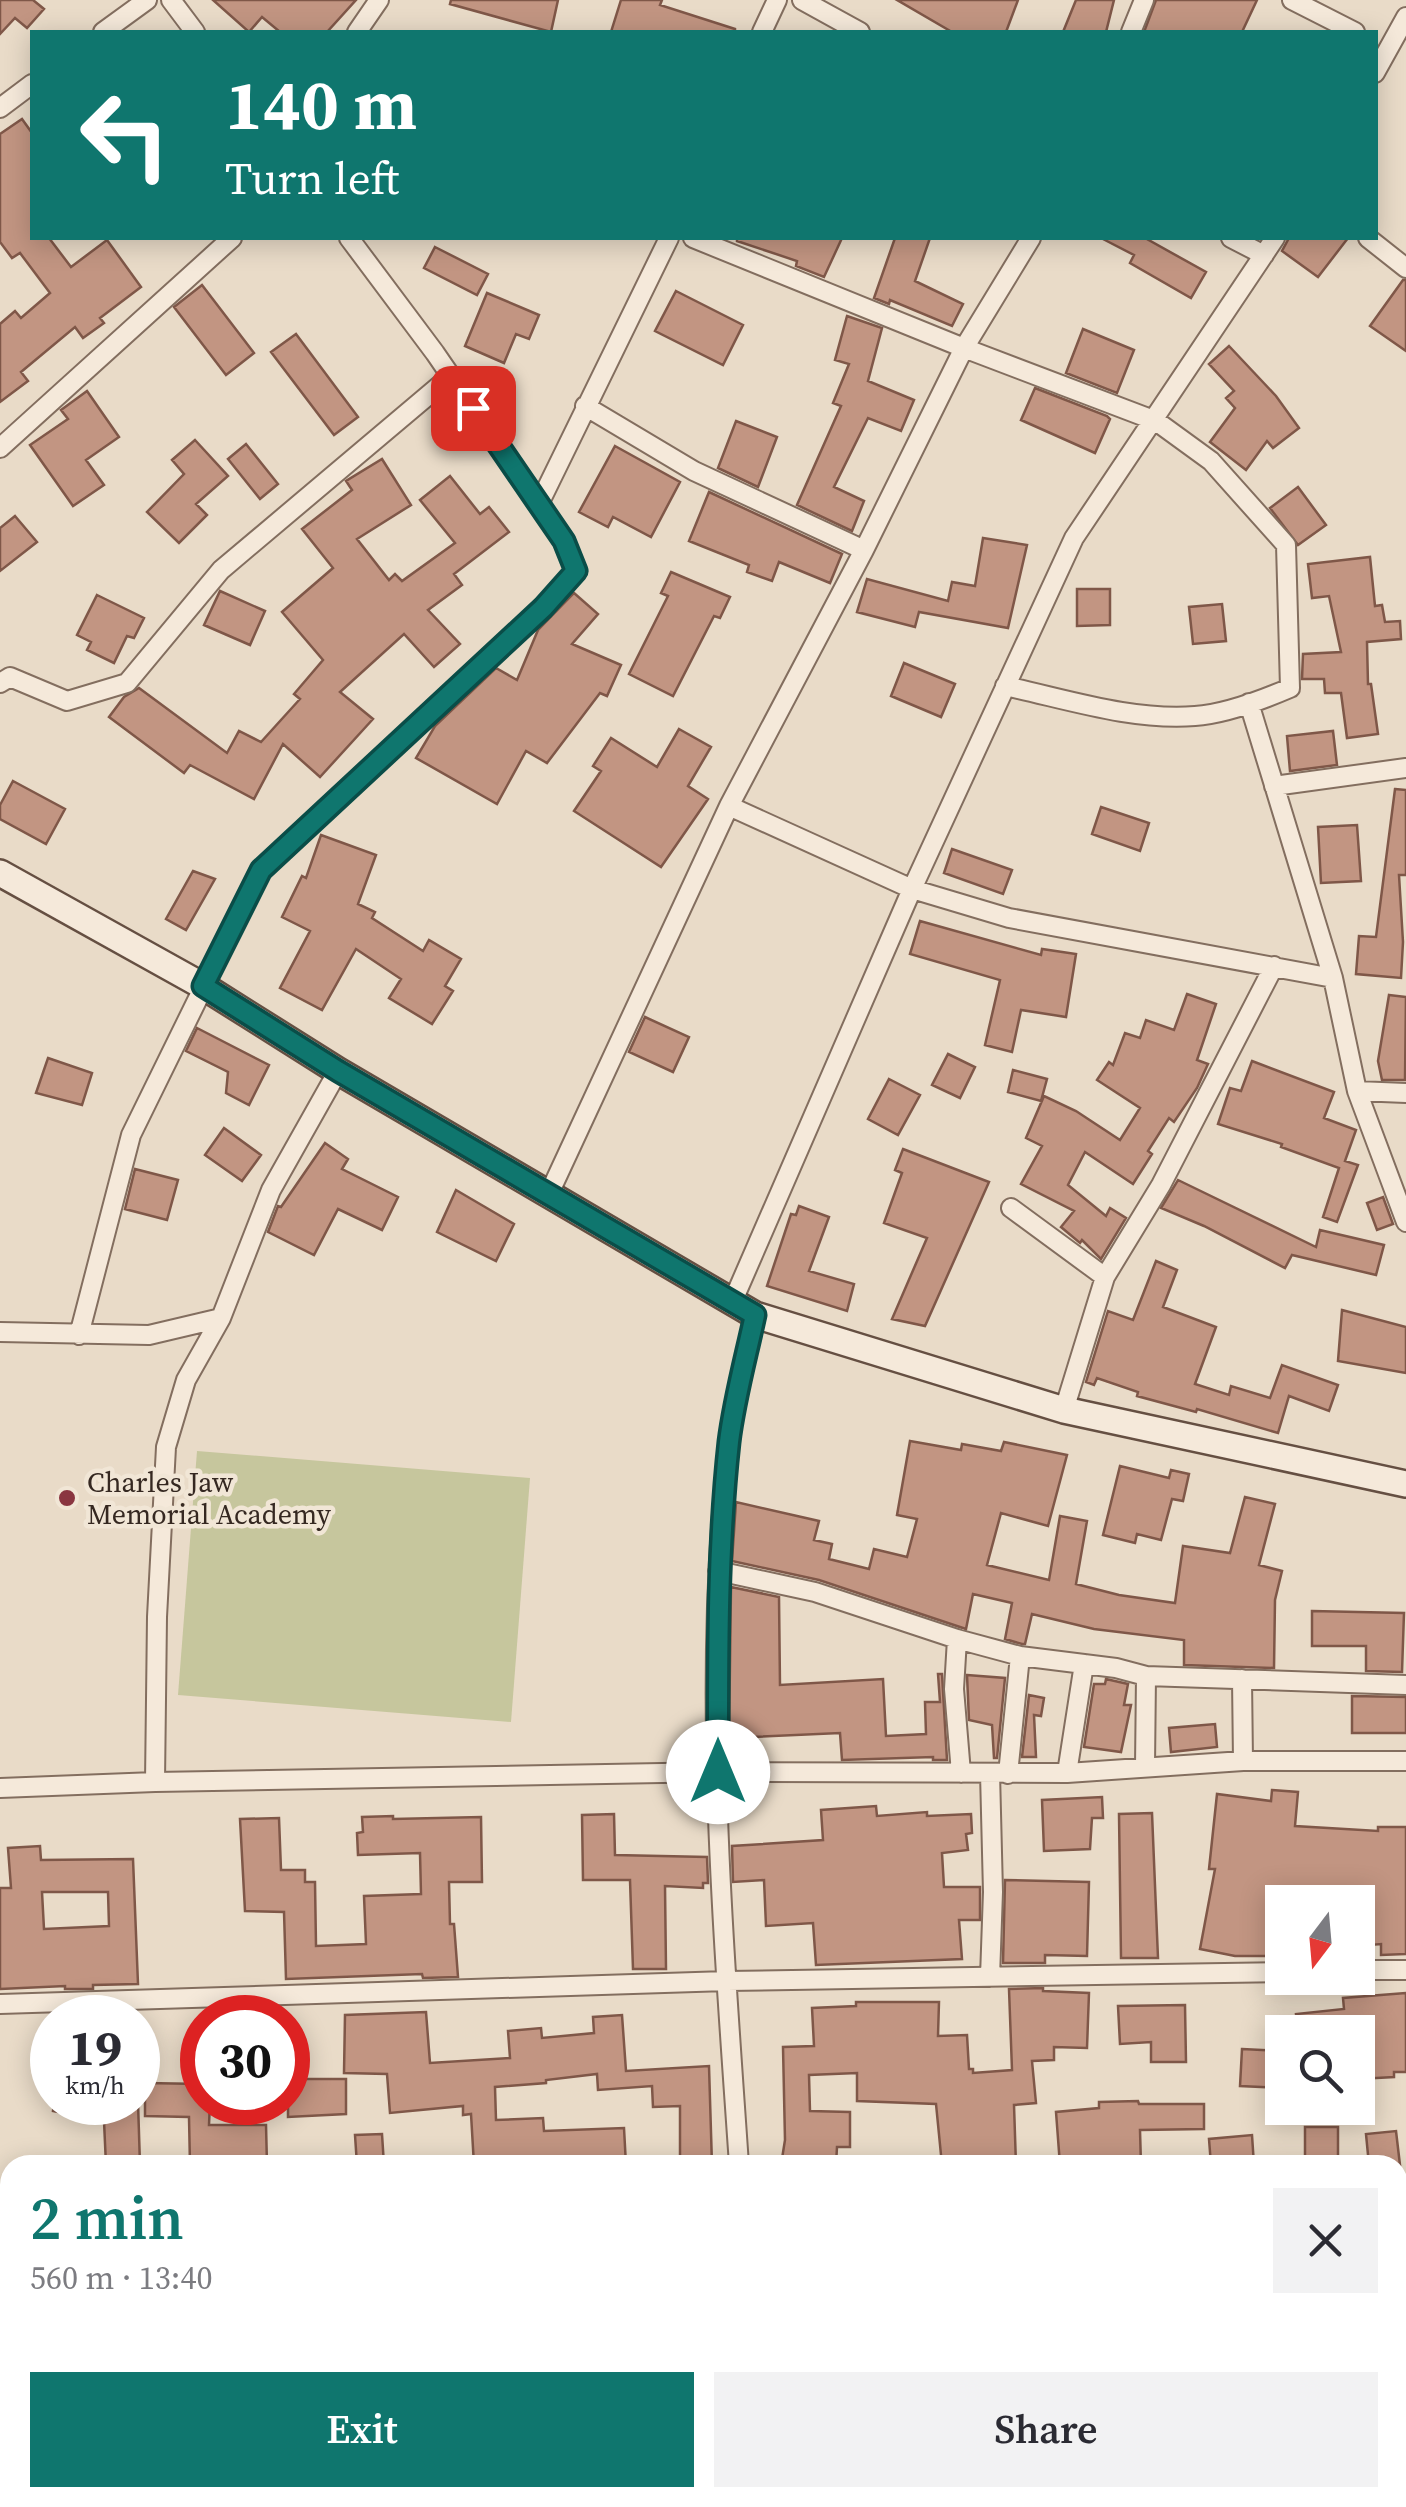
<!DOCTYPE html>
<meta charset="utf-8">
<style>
body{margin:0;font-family:"Source Serif 4",serif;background:#f2f2f3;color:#2b2b33;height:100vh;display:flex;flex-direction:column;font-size:38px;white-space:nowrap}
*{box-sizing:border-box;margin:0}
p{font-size:32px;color:#7c7c81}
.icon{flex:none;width:55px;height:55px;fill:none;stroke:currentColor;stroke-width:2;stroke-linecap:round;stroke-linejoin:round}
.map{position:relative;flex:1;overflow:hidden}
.side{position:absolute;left:0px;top:2155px;width:1408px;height:352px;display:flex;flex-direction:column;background:#fff;border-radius:30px 30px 0 0;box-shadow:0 5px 25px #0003}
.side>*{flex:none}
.banner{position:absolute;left:30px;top:30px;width:1348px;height:210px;border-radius:0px;box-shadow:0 5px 25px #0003;background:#0f766e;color:#fff;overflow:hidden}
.needle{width:65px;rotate:196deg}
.fabs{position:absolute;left:1265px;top:1885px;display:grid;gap:20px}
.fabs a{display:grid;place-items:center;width:110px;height:110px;border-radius:0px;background:#fff;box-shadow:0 5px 25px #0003;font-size:50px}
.speed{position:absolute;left:30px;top:1995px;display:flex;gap:20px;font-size:50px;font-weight:700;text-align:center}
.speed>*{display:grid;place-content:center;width:130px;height:130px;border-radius:50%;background:#fff;box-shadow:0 5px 25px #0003;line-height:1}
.speed small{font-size:25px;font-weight:400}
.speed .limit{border:15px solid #d22;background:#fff;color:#111}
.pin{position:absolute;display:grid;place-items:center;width:85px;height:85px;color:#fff;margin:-42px;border-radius:20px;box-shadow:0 5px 15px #0006}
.me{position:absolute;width:110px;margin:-55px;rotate:0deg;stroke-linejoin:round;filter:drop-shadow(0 0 8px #0008)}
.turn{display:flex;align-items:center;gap:35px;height:210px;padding:0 30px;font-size:45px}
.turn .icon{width:130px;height:130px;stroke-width:2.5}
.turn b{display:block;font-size:70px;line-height:85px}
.round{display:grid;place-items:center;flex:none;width:105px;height:105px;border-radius:0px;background:#f2f2f3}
.overview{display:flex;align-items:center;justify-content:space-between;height:170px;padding:0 30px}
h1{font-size:60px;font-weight:600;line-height:75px;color:#0f766e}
.action{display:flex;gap:20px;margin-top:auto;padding:20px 30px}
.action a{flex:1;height:115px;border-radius:0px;background:#0f766e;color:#fff;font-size:40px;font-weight:600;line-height:115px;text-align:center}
.action a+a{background:#f2f2f3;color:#2b2b33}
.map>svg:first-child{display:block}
.green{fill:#c6c69d}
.building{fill:#c29582;stroke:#7f5748;stroke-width:2.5;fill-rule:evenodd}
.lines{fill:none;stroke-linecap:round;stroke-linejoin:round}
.street-casing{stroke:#836e5f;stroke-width:22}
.secondary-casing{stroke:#654f42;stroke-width:30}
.street{stroke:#f5e9da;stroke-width:18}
.secondary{stroke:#f5e9da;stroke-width:25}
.route-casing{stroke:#0a4d48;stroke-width:25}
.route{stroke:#0f766e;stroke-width:18}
.poi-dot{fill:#8a3641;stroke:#f1e6d6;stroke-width:4}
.labels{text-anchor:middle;stroke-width:9;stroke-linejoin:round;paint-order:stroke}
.poi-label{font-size:28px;fill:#352821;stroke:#f1e6d6;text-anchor:start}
</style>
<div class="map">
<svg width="1406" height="2507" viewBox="0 0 1406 2507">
<rect width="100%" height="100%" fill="#e9dbc8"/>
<!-- green -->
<path class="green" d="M197 1451 530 1478 511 1722 178 1695Z"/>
<!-- building -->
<path class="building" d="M0 0H33L44 9 27 28 15 18 0 34Z
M213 0H356L327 32H280L262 17 249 32Z
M451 0H558L551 32 450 4Z
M621 0H662L660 5 735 29V32H611Z
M897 0H1018L1006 32H952Z
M1076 0H1114L1106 32H1063Z
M1156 0H1257L1242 32H1144Z
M22 119 32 133V238H49L71 267 107 240 141 287 100 318 104 323 83 338 75 327 21 372 28 381 0 402V324L15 311 21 318 50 293 20 253 12 258 0 242V134Z
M737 238H842L824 277 796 266 797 261 737 241Z
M895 238H930L915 281 963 304 952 326 890 300 889 304 874 298Z
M1101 238H1145L1206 272 1191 298 1130 263 1134 255Z
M1289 238H1348L1318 277 1282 251Z
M435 247 488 274 477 295 424 268Z
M1403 280H1406V351L1370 326Z
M202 285 254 353 226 375 174 307Z
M676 291 743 325 723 365 655 331Z
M487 293 539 315 529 339 516 334 504 363 465 346Z
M847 316 882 328 868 381 914 400 901 431 868 418 834 487 864 501 852 531 797 505 841 406 833 403 849 364 835 360Z
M1083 329 1134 350 1117 393 1066 373Z
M296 334 358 417 334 435 271 352Z
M1229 346 1276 396 1299 428 1273 448 1267 441 1246 470 1210 442 1235 408 1226 398 1234 391 1209 364Z
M1035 388 1107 416 1110 419 1095 453 1021 420Z
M87 391 119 437 86 460 104 485 73 506 30 445 68 419 61 410Z
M736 421 777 437 758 487 718 468Z
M195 440 228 476 196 504 207 515 179 543 147 512 184 474 172 460Z
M246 444 278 484 260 499 228 459Z
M615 446 680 482 651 537 613 517 608 527 579 512Z
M382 459 411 505 357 539 389 580 395 574 402 581 455 543 420 500 450 476 480 514 489 507 509 532 454 574 462 585 428 610 460 644 434 667 404 634 340 692 373 719 320 777 283 744 254 799 190 765 184 773 109 717 124 697 139 688 227 753 239 731 261 742 300 699 294 694 323 660 282 612 333 568 302 529 352 490 346 481Z
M1298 487 1326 525 1298 545 1270 508Z
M709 492 842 554 830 583 779 562 772 581 747 572 749 565 689 541Z
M15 516 37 542 0 571V528Z
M983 538 1027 545 1008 628 919 612 915 627 857 612 867 579 948 601 952 582 975 586Z
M1370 557 1375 606 1382 605 1385 622 1400 621 1401 639 1367 642 1368 684H1371L1378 734 1347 738 1341 693H1325L1324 679H1302L1303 654 1341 652 1329 596 1312 598 1308 564Z
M671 572 730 597 720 618 714 616 673 696 629 674 668 596 661 593Z
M1077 589H1110V625L1077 626Z
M220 591 265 611 250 645 204 625Z
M574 593 598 614 572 644 621 665 607 696 600 693 547 763 526 751 497 804 416 758 435 726 496 668 517 680 538 630Z
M97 595 144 618 134 638 127 636 114 663 87 650 91 642 77 635Z
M1222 604 1226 641 1193 644 1189 607Z
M904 663 955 684 941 717 891 696Z
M679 729 711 747 688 786 708 799 661 867 574 811 601 771 593 766 611 738 657 767Z
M1333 731 1337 765 1290 771 1287 736Z
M13 781 65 809 46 844 0 819V805Z
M1395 789 1406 790V875H1399L1403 942 1401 978 1356 974 1359 936 1376 937Z
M1101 807 1149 823 1140 851 1092 834Z
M1357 825 1361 881 1321 883 1318 827Z
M321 835 376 855 358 904 375 912 372 918 423 951 429 940 461 959 445 986 453 991 432 1024 389 998 401 979 356 949 322 1010 280 988 310 931 282 917 302 876 306 878Z
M952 849 1012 870 1003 894 944 873Z
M193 871 215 879 186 930 166 919Z
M920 921 1041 955 1042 949 1076 954 1066 1017 1021 1010 1012 1052 985 1045 1000 980 910 954Z
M1187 994 1216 1004 1197 1060 1208 1064 1197 1088 1174 1122 1169 1118 1148 1151 1152 1154 1133 1184 1085 1152 1068 1185 1106 1216 1110 1208 1126 1218 1101 1259 1082 1240 1080 1243 1061 1227 1074 1211 1021 1184 1042 1146 1026 1138 1044 1096 1076 1111 1120 1140 1140 1108 1097 1080 1109 1062 1113 1065 1125 1033 1140 1038 1146 1020 1174 1030Z
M1389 995 1406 997 1405 1080H1382L1378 1061Z
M645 1017 689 1037 673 1072 629 1052Z
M197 1028 269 1065 249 1105 226 1093 228 1072 186 1051Z
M948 1054 975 1067 960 1098 932 1085Z
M48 1058 92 1073 82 1105 36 1093Z
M1252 1061 1334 1092 1324 1118 1356 1130 1345 1161 1358 1165 1337 1222 1323 1217 1339 1168 1281 1147 1282 1144 1218 1124 1230 1088 1241 1091Z
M1013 1070 1047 1079 1041 1101 1008 1092Z
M889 1079 920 1095 898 1135 868 1119Z
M224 1128 261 1155 242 1181 205 1155Z
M325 1143 348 1159 342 1169 398 1197 382 1230 338 1209 314 1255 268 1232 278 1206 281 1207Z
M903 1149 989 1182 925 1326 892 1319 927 1238 884 1223 902 1173 895 1170Z
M135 1169 178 1180 167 1220 125 1209Z
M1178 1180 1316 1247 1320 1230 1384 1245 1376 1275 1292 1255 1285 1268 1204 1226 1161 1208Z
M456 1190 514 1224 496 1261 437 1232Z
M1383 1197 1393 1224 1377 1230 1367 1203Z
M799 1206 829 1217 809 1271 854 1284 847 1311 767 1286 791 1214 796 1215Z
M1156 1261 1177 1270 1163 1307 1216 1327 1195 1384 1229 1395 1231 1386 1270 1398 1282 1365 1338 1385 1329 1411 1289 1396 1278 1433 1197 1409 1196 1412 1137 1396 1138 1392 1097 1378 1094 1385 1086 1382 1108 1311 1133 1320Z
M1342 1310 1406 1327V1373L1338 1361Z
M910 1441 961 1450 962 1444 1001 1451 1004 1442 1067 1455 1048 1526 1001 1513 987 1565 1049 1580 1060 1516 1087 1521 1076 1584 1119 1595 1175 1603 1183 1546 1230 1553 1245 1497 1275 1504 1259 1565 1282 1571 1275 1600 1274 1668 1184 1665V1640L1094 1629 1032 1614 1025 1644H1022L1005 1639 1012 1603 973 1594 966 1629 819 1580 732 1561 736 1502 819 1521 814 1540 832 1544 829 1559 869 1569 874 1549 907 1557 917 1519 897 1515Z
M1120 1466 1169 1478 1171 1470 1189 1474 1183 1501 1172 1499 1161 1540 1137 1534 1135 1543 1103 1535Z
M731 1587 779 1597 780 1685 883 1679 886 1736 926 1734 925 1702H940L938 1674H942L947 1760H933V1757L842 1760 840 1733 729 1738Z
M1312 1611 1404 1613 1402 1672 1366 1671V1646H1312Z
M967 1675 1005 1678 997 1758H994L992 1725 969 1720Z
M1106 1679 1128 1684 1124 1705H1131L1121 1752 1084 1747 1094 1684H1105Z
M1029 1695 1044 1698 1041 1716 1034 1715 1036 1757H1022Z
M1352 1696 1406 1697V1733H1352Z
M1215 1724 1217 1747 1171 1752 1169 1728Z
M1272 1790 1298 1792 1295 1826 1378 1831V1827H1406V1954L1381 1955V1944L1358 1946V1902H1282V1956H1235L1200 1949 1215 1869H1209L1217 1794 1271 1801Z
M1102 1797 1103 1818H1092L1090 1849 1044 1851 1042 1800Z
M876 1806 877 1816 927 1812V1816L971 1814 972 1833 966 1834 968 1850 942 1853 944 1887H980V1920H959L962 1959 816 1965 813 1923 766 1926 764 1880 733 1882 732 1846 823 1840 821 1810Z
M1152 1813 1158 1958H1121L1119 1814Z
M614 1814 615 1855 707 1857 708 1883H703V1888L665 1886 666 1969H633L630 1880H583L582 1815Z
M393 1816V1819L481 1817 482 1882H449L450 1924H454L458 1977 423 1978 422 1974 286 1979 284 1912 245 1911 240 1819 279 1818 281 1870H305V1882H315L316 1946 366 1944 364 1896 421 1894 420 1853 358 1855 357 1833 363 1832 362 1817Z
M40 1846 41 1860 133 1859 138 1984 93 1985V1989H65V1986L0 1989V1888H11L8 1848ZM42 1892H108L109 1926 44 1929Z
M1005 1880 1089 1882 1087 1956 1045 1955V1963H1003Z
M1043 1988V1991L1089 1993 1087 2048 1054 2047V2060L1032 2061 1036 2103 1014 2105 1016 2165H942L936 2104 857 2101V2073L809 2075 810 2111 850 2112V2147H837L836 2165H781L785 2140 783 2047 814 2046 812 2008 856 2006V2002H939L938 2036 967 2035 969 2069H973V2073L1012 2070 1009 1989Z
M1406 1993V2072H1394V2077L1359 2079 1358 2032H1298L1296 2014 1344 2009 1343 1998Z
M1185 2005 1186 2062H1151V2042L1120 2044 1118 2006Z
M426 2012 430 2063 510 2058 508 2031 541 2028 542 2038 594 2033 593 2017 622 2015 626 2071 709 2066 712 2165H680V2106L653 2107 652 2086 598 2090 597 2074 546 2080V2083L495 2087 496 2120 543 2118 544 2131 624 2128 626 2165H474L471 2114 463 2115V2106L390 2113 387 2074 344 2073 345 2015Z
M1242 2049 1282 2051V2088L1240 2086Z
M288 2079H346V2114L288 2117Z
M145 2083 202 2084V2102H210L209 2125H266L267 2165H190L189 2117 145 2116Z
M1138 2101 1139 2104H1204V2129L1140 2130 1141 2165H1060L1056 2112 1099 2108V2102Z
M54 2102H138L140 2165H106L104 2121 53 2111Z
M1305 2127H1338V2165H1305Z
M1396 2131 1400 2165H1369L1366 2134Z
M382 2134 384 2165H357L355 2135Z
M1252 2135 1254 2165H1211L1209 2139Z"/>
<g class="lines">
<!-- street casing -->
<g class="street-casing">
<path id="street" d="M171 0 195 32
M802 0 860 32
M1292 0 1355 32
M103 32 147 0
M357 32 379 0
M762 32 777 0
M1131 32 1144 0
M1375 73 1406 17
M0 108 32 84
M693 238 964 348 1156 421 1211 461 1286 545 1290 688C1262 700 1226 714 1195 716 1132 721 1066 699 1005 686
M1231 238 1264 255
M1368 238 1406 268
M585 406 694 471 864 550
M0 448 232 238
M539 504 669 238
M0 683 10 677 67 701 127 683 221 570 451 376
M1249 703 1333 978 1357 1091 1406 1222
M1274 786 1406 768
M729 806 912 889 1009 918 1333 978
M1357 1091 1406 1093
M548 1196 729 806 864 550 964 348 1031 238
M1011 1208 1105 1277
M732 1303 912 889 1074 538 1275 238
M0 1332 149 1335 221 1318
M79 1335 131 1135 261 870 543 608 577 571 564 541 435 353 349 238
M1064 1410 1105 1277 1161 1185 1274 966
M718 1571 815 1592 957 1639 1020 1656 1116 1668 1146 1676 1406 1685
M957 1639 954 1689 961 1773
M1242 1679 1243 1761
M1145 1766 1146 1676
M1067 1773 1084 1664
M1008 1774 1020 1656
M155 1782 157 1617 166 1447 186 1380 221 1318 271 1190 338 1071
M0 1788 155 1782 718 1772 1067 1773 1243 1761H1406
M1358 1970H1406
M990 1977 993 1892 990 1773
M0 2004 727 1981 1282 1972
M739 2165C723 1930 701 1676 729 1442 734 1399 746 1357 755 1315
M1398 2193H1406
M0 2244H10
M1398 2457 1406 2456
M0 2504 204 2498
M756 2507V2498"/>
</g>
<!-- secondary casing -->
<g class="secondary-casing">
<path id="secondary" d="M0 873 203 986 338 1071 755 1315 1064 1410 1406 1484"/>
</g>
<!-- street -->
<use href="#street" class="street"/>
<!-- secondary -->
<use href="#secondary" class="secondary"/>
</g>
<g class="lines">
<!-- route casing -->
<g class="route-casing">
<path id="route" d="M473 408 564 541 576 571 543 608 261 870 203 986 338 1071 755 1315C746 1357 734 1400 729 1442 717 1552 718 1662 718 1772"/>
</g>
<!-- route -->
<use href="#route" class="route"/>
</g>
<!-- markers -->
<circle class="poi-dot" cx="67" cy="1498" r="10"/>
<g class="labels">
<!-- poi labels -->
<g class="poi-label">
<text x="87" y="1492">Charles Jaw<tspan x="87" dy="32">Memorial Academy</tspan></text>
</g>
</g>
</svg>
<div class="fabs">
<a><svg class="needle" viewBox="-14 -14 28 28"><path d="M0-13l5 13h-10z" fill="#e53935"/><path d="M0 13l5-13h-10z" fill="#7c7c81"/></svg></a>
<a><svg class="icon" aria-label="search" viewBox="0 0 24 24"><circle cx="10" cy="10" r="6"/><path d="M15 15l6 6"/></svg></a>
</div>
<div class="speed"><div>19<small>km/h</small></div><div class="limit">30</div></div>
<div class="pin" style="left:473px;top:408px;background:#d93025"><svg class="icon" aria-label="arrive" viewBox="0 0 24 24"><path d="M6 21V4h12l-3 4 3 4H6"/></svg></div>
<svg class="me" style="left:718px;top:1772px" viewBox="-20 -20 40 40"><circle r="19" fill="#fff"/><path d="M0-13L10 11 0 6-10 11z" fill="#0f766e"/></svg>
<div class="banner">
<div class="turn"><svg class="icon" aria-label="left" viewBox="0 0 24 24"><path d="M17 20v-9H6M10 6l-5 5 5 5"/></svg><div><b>140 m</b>Turn left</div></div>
</div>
<section class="side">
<div class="overview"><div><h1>2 min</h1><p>560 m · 13:40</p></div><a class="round"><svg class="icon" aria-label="close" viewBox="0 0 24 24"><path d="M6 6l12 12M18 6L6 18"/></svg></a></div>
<div class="action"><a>Exit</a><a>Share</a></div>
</section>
</div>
